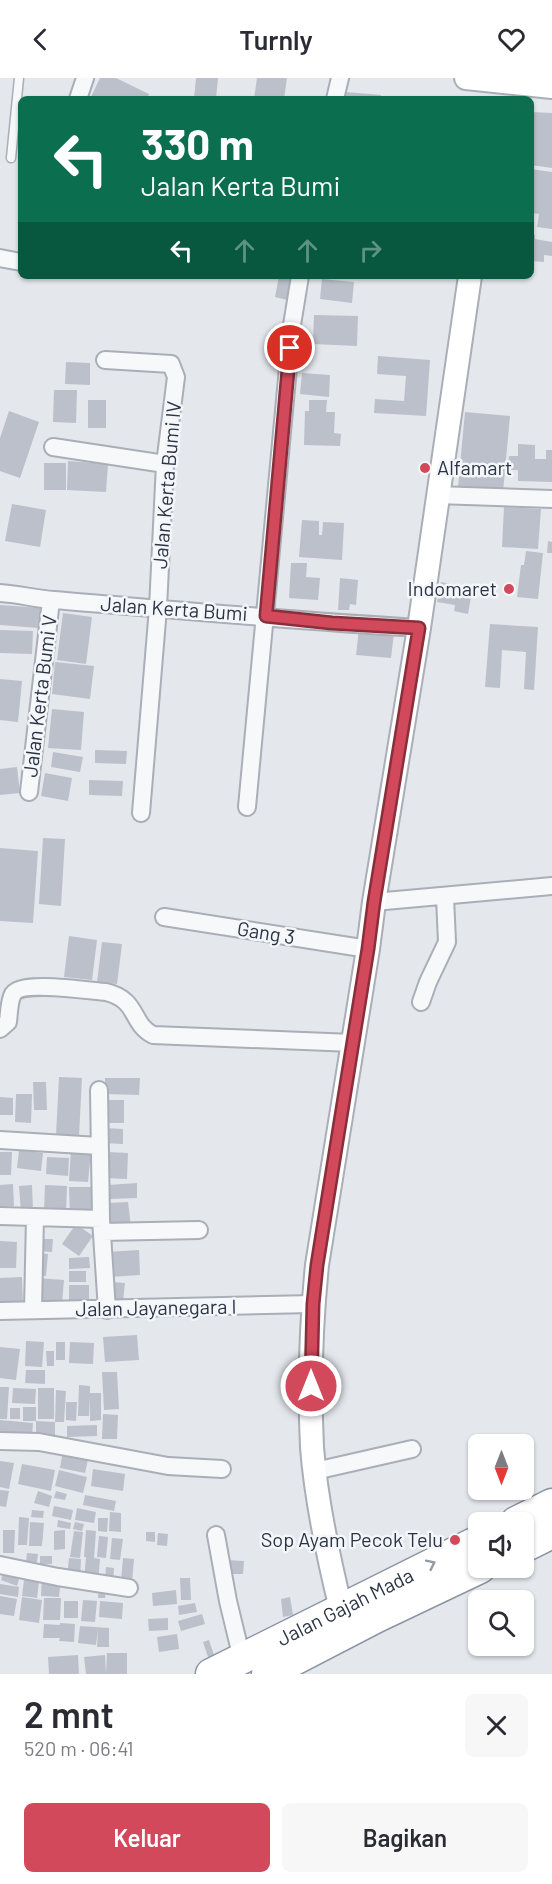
<!DOCTYPE html>
<html lang="id">
<meta charset="utf-8">
<style>
body{margin:0;font-family:Barlow,sans-serif;background:#f7f7f7;color:#2b2b33;height:100vh;display:flex;flex-direction:column;font-size:22px;white-space:nowrap}
*{box-sizing:border-box;margin:0}
p{font-size:20px;color:#7c7c81}
.icon{flex:none;width:33px;height:33px;fill:none;stroke:currentColor;stroke-width:2;stroke-linecap:round;stroke-linejoin:round}
.map{position:relative;height:1596px;overflow:hidden}
.details{display:flex;flex-direction:column;background:#fff;flex:1}
.details>*{flex:none}
.banner{position:absolute;left:18px;top:18px;width:516px;height:183px;border-radius:9px;box-shadow:0 2px 4px #0004;background:#0b6e4f;color:#fff;overflow:hidden}
.needle{width:39px;rotate:180deg}
.controls{position:absolute;left:468px;top:1356px;display:grid;gap:12px}
.controls a{display:grid;place-items:center;width:66px;height:66px;border-radius:9px;background:#fff;box-shadow:0 2px 4px #0004;font-size:30px}
.pin{position:absolute;display:grid;place-items:center;width:51px;height:51px;color:#fff;margin:-26px;border:3px solid #fff;border-radius:50%;box-shadow:0 2px 6px #0007}
.me{position:absolute;width:66px;margin:-33px;rotate:0deg;stroke-linejoin:round;filter:drop-shadow(0 0 4px #0008)}
.turn{display:flex;align-items:center;gap:21px;height:126px;padding:0 24px;font-size:27px}
.turn .icon{width:78px;height:78px;stroke-width:2.5}
.turn b{display:block;font-size:42px;line-height:51px}
.lanes{display:flex;align-items:center;height:57px;padding:0 24px;background:#0003;justify-content:center;gap:30px;direction:ltr}
.lanes .off{opacity:.35}
.round{display:grid;place-items:center;flex:none;width:63px;height:63px;border-radius:9px;background:#f7f7f7}
.summary{display:flex;align-items:center;justify-content:space-between;height:102px;padding:0 24px}
h1{font-size:36px;font-weight:600;line-height:45px}
.button{display:flex;gap:12px;margin-top:auto;padding:12px 24px}
.button a{flex:1;height:69px;border-radius:9px;background:#d1495b;color:#fff;font-size:24px;font-weight:600;line-height:69px;text-align:center}
.button a+a{background:#f7f7f7;color:#2b2b33}
header{display:flex;justify-content:space-between;align-items:center;height:78px;padding:0 24px;background:#fff;font-size:27px;font-weight:600}
.map>svg:first-child{display:block}
.building{fill:#bbc0ca}
.lines{fill:none;stroke-linecap:round;stroke-linejoin:round}
.lane-casing{stroke:#a9aeb7;stroke-width:11}
.street-casing{stroke:#a9aeb7;stroke-width:20}
.secondary-casing{stroke:#a9aeb7;stroke-width:26}
.highway-casing{stroke:#8b94a3;stroke-width:33}
.lane{stroke:#f7f8fa;stroke-width:8}
.street{stroke:#f7f8fa;stroke-width:16}
.secondary{stroke:#fff;stroke-width:22}
.highway{stroke:#fff;stroke-width:30}
.oneway{stroke:#959aa2}
.route-casing{stroke:#882f3b;stroke-width:15}
.route{stroke:#d1495b;stroke-width:10}
.poi-dot{fill:#d1495b;stroke:#f4f6f9;stroke-width:2}
.labels{text-anchor:middle;stroke-width:5;stroke-linejoin:round;paint-order:stroke}
.poi-label{font-size:20px;fill:#2b3445;stroke:#f4f6f9;text-anchor:end}
.street-label{font-size:20px;fill:#2b3445;stroke:#f4f6f9}
</style>
<header><svg class="icon" aria-label="back" viewBox="0 0 24 24"><path d="M15 5l-7 7 7 7"/></svg>Turnly<svg class="icon" aria-label="heart" viewBox="0 0 24 24"><path d="M12 20l-8-8c-3-5 5-10 8-4 3-6 11-1 8 4z"/></svg></header>
<div class="map">
<svg width="552" height="1596" viewBox="0 0 552 1596">
<rect width="100%" height="100%" fill="#e4e7ec"/>
<!-- building -->
<path class="building" d="M100 0H116L149 16 147 21H90Z
M196 0H218L216 21H194Z
M257 0H287L284 21H254Z
M346 14 381 17V21H346Z
M531 34 552 35V90L531 87Z
M531 91 552 94V151L537 149 539 136 531 135Z
M531 156 535 157V161L552 164V178L544 177V184L531 183Z
M279 198 295 201 291 223 275 219Z
M322 201 354 204 352 225 320 221Z
M314 237 358 238 357 268 313 266Z
M378 278 430 282 426 338 374 335 375 321 404 323 406 298 377 296Z
M66 284 90 285V307L65 306Z
M302 295 330 297 329 319 300 316Z
M54 312H77L76 345 53 344Z
M88 322H106V350H88Z
M309 322H327L326 334H335L334 355 341 356 340 368 304 367 305 333H309Z
M9 333 39 344 20 400 0 393V360Z
M465 334 510 338 503 414 458 409Z
M518 366 535 367V381H546V372H552V404L518 403V392H508L509 378H518Z
M68 383 108 386 106 414 67 412Z
M44 385H66V412H44Z
M12 426 46 432 40 469 5 463Z
M504 429 541 431 538 471 502 469Z
M302 442 319 443V457H322L323 444 344 445 342 482 299 479Z
M548 463 552 464V475H547Z
M526 473 543 475 538 521 517 519 521 487H524Z
M291 485H307L306 499 320 500 318 522 289 520Z
M340 500 358 502 356 527 350 526 349 532H338Z
M441 504 465 509 464 518 471 519 468 536 454 533 455 527 437 524Z
M0 527 41 530 39 550 0 547Z
M63 535 92 539 86 586 57 582Z
M490 546 538 549 534 612 524 611 526 574 502 572 500 610 485 609Z
M359 551 394 555 391 580 356 577Z
M0 552 33 553 32 576 0 575Z
M55 584 94 588 90 621 52 616Z
M0 601 22 603 18 644 0 642Z
M52 631 84 634 81 672 48 670Z
M95 672 127 673 126 686 95 685Z
M53 674 83 679 80 694 51 689Z
M17 689 20 715 0 717V691Z
M45 695 72 700 68 723 41 718Z
M89 702 123 703 122 718 89 717Z
M43 760 65 761 61 828 39 826Z
M0 770 38 773 33 845 0 843Z
M69 858 97 862 92 902 64 899Z
M102 864 122 866 117 906 97 904Z
M59 999 82 1000 79 1058 56 1057Z
M105 1000H140L139 1017 105 1016Z
M33 1004H46L47 1032H34Z
M16 1016H32L31 1045 15 1044Z
M0 1019 13 1020V1037H0Z
M106 1022H124V1045H106Z
M104 1050 123 1051V1066L103 1065Z
M19 1072 43 1075 41 1093 17 1090Z
M71 1072 91 1074 88 1104 69 1103Z
M0 1074H12L11 1097H0Z
M107 1074 128 1075 127 1101 105 1100Z
M47 1079 69 1080 68 1098 46 1096Z
M137 1105V1120L109 1121 108 1107Z
M13 1106 14 1128 0 1129V1107Z
M32 1107 33 1133 21 1134 19 1108Z
M45 1107 67 1108 66 1136 44 1134Z
M69 1109H93L94 1138H70Z
M128 1124 131 1149 111 1151 108 1125Z
M76 1146 93 1158 79 1178 62 1166Z
M40 1161H53L52 1174 39 1173Z
M0 1163 17 1164 16 1190H0Z
M139 1172 140 1197 109 1199 107 1174Z
M38 1175 48 1176 46 1198 36 1197Z
M89 1179 90 1190 69 1191V1180Z
M69 1193H86V1204H69Z
M22 1199 23 1225H0V1200Z
M36 1200 64 1202 62 1225 35 1224Z
M113 1204 125 1205 123 1223 110 1222Z
M69 1207H89V1224H69Z
M137 1257 139 1282 105 1284 103 1259Z
M26 1263 44 1264 42 1289 25 1288Z
M56 1264H65V1282H56Z
M70 1264 94 1265 93 1286 69 1285Z
M0 1269 20 1271 16 1302 0 1300Z
M46 1273H54V1288H47Z
M26 1292H45V1306L25 1305Z
M102 1294H117L119 1331 104 1332Z
M79 1307 90 1308V1315H101V1342L90 1343V1318L89 1338H78Z
M0 1309H9L7 1341H0Z
M13 1310 36 1311 35 1326 12 1325Z
M38 1310H54V1341H38Z
M56 1312 66 1313 64 1344H55V1361L36 1360V1343L55 1344Z
M66 1324H77L76 1343 66 1342Z
M23 1329H36V1343H23Z
M10 1330H20V1341H10Z
M103 1336 118 1337 117 1361H102Z
M0 1342 33 1345 32 1360 0 1358Z
M97 1347V1358L67 1359V1348Z
M63 1372 89 1377 85 1395 60 1390Z
M0 1383 14 1385 9 1411 0 1409Z
M22 1386 55 1392 51 1413 18 1406Z
M93 1391 125 1396 123 1413 91 1408Z
M59 1392 87 1399 83 1415 55 1408Z
M0 1412 9 1413 6 1429 0 1428Z
M38 1413 52 1418 49 1429 34 1425Z
M56 1413 67 1416 65 1422 54 1420Z
M85 1417 116 1423 114 1433 83 1427Z
M54 1428 73 1432 71 1442 52 1438Z
M77 1430 96 1434 94 1445 75 1442Z
M32 1432 44 1433 43 1440 31 1439Z
M110 1434 121 1435V1454L109 1453Z
M19 1439 29 1440 27 1467H18Z
M98 1440H108L107 1454 98 1453Z
M58 1442 71 1445 70 1451 57 1449Z
M30 1444 44 1445 42 1468H29Z
M75 1444 84 1446 82 1453 73 1451Z
M3 1452H15L14 1475H3Z
M65 1452V1471L54 1472V1453Z
M86 1452 96 1453 94 1480 100 1481 98 1504 84 1502 86 1479H84Z
M74 1453 83 1454 80 1480 70 1479Z
M146 1454H155V1464L146 1463Z
M158 1455 168 1456 167 1468 157 1467Z
M99 1458 108 1459 106 1480 97 1479Z
M112 1460 123 1461 120 1482 110 1481Z
M27 1475 38 1476 37 1484H26Z
M40 1478H52V1486H40Z
M69 1480 81 1481 80 1501 67 1499Z
M123 1480 134 1481 132 1504 121 1503Z
M226 1482 244 1483 243 1496H226Z
M5 1489 21 1495 17 1508 1 1502Z
M106 1489 114 1490 113 1503 105 1502Z
M25 1494 40 1496 37 1520 22 1518Z
M42 1497 61 1501 59 1519 41 1518Z
M180 1500H190L191 1522H181Z
M0 1506 19 1509 18 1519 0 1516Z
M99 1510 106 1511 105 1520H98Z
M176 1512 177 1526 153 1528 152 1515Z
M0 1518 17 1521 14 1538 0 1536Z
M22 1519 42 1522 39 1545 19 1542Z
M290 1519 293 1537 283 1539 281 1521Z
M44 1520H61L60 1542H43Z
M83 1522 97 1523 95 1544 81 1543Z
M64 1523H78V1540H64Z
M100 1523 123 1525 122 1541 99 1539Z
M195 1525 197 1534 179 1537 178 1528Z
M202 1536 205 1546 181 1553 178 1543Z
M168 1540V1552L149 1553 148 1541Z
M60 1545 75 1546 74 1564 59 1563 60 1560H43L44 1546 60 1547Z
M80 1548 109 1550V1569H97L98 1550 96 1567 78 1565Z
M177 1556 179 1571 159 1574 157 1559Z
M209 1562 214 1577 208 1579 203 1564Z
M107 1575H127V1596H106Z
M78 1577 79 1596H49L48 1579Z
M105 1577 106 1596H86L84 1579Z"/>
<g class="lines">
<!-- lane casing -->
<g class="lane-casing">
<path id="lane" d="M11 80 19 0"/>
</g>
<!-- street casing -->
<g class="street-casing">
<path id="street" d="M78 21 85 0
M335 21 340 0
M0 180 21 184
M105 282 171 286 176 299 165 386 158 530 141 735
M53 369 165 386
M437 417 552 421
M0 515C18 516 36 521 54 522 176 532 297 543 419 550
M29 714 51 522
M247 729 292 247 300 198
M374 824 552 808
M164 839 368 871
M421 924 428 904 447 864 445 819
M0 951 8 944C9 936 9 923 13 916 21 902 90 913 106 914 139 922 130 945 153 957L353 965
M99 1012 101 1141 107 1232
M0 1062 99 1068
M0 1138 101 1141
M102 1154 199 1152
M33 1232 35 1139
M0 1233 313 1226
M0 1363 39 1364 168 1388 222 1391
M315 1393 412 1371
M216 1457 228 1523 242 1581
M0 1487 58 1499 129 1510"/>
</g>
<!-- secondary casing -->
<g class="secondary-casing">
<path id="secondary" d="M466 0 552 9
M341 1531C328 1478 316 1423 312 1369 309 1308 311 1247 317 1187L368 871 374 824 419 550 470 198"/>
</g>
<!-- highway casing -->
<g class="highway-casing">
<g id="highway">
<path d="M516 1444 552 1426"/>
<path d="M524 1469 552 1455"/>
<path id="s1" d="M211 1596 478 1463"/>
<path d="M267 1596 377 1539 480 1490"/>
</g>
</g>
<!-- lane -->
<use href="#lane" class="lane"/>
<!-- street -->
<use href="#street" class="street"/>
<!-- secondary -->
<use href="#secondary" class="secondary"/>
<!-- highway -->
<use href="#highway" class="highway"/>
</g>
<!-- one-way arrows -->
<defs><path id="oneway-chevron" d="M-2-3.5L2.5 0L-2 3.5" fill="none" stroke-width="1.6" stroke-linecap="round" stroke-linejoin="round" transform="scale(1.5)"/></defs>
<use class="oneway" href="#oneway-chevron" transform="translate(431 1486) rotate(-26)"/>
<g class="lines">
<!-- route casing -->
<g class="route-casing">
<path id="route" d="M290 270 266 538 332 545 419 550 374 824 368 871 317 1187 313 1226 311 1308"/>
</g>
<!-- route -->
<use href="#route" class="route"/>
</g>
<!-- markers -->
<g class="poi-dot">
<circle cx="425" cy="390" r="6"/>
<circle cx="509" cy="511" r="6"/>
<circle cx="455" cy="1462" r="6"/>
</g>
<g class="labels">
<!-- poi labels -->
<g class="poi-label">
<text x="437" y="397" text-anchor="start">Alfamart</text>
<text x="497" y="518">Indomaret</text>
<text x="443" y="1469">Sop Ayam Pecok Telu</text>
</g>
<!-- street labels -->
<g class="street-label">
<text transform="translate(167 407) rotate(-85)" y="7">Jalan Kerta Bumi IV</text>
<text transform="translate(174 531) rotate(4)" y="7">Jalan Kerta Bumi</text>
<text transform="translate(40 618) rotate(-83)" y="7">Jalan Kerta Bumi V</text>
<text transform="translate(266 855) rotate(9)" y="7">Gang 3</text>
<text transform="translate(156 1230) rotate(-1)" y="7">Jalan Jayanegara I</text>
<text dy="7" stroke="none"><textPath href="#s1" startOffset="150">Jalan Gajah Mada</textPath></text>
</g>
</g>
</svg>
<div class="controls">
<a><svg class="needle" viewBox="-14 -14 28 28"><path d="M0-13l5 13h-10z" fill="#e53935"/><path d="M0 13l5-13h-10z" fill="#7c7c81"/></svg></a>
<a><svg class="icon" aria-label="sound" viewBox="0 0 24 24"><path d="M4 9h4l5-4v14l-5-4H4zM17 9q2 3 0 6"/></svg></a>
<a><svg class="icon" aria-label="search" viewBox="0 0 24 24"><circle cx="10" cy="10" r="6"/><path d="M15 15l6 6"/></svg></a>
</div>
<div class="pin" style="left:290px;top:270px;background:#d93025"><svg class="icon" aria-label="arrive" viewBox="0 0 24 24"><path d="M6 21V4h12l-3 4 3 4H6"/></svg></div>
<svg class="me" style="left:311px;top:1308px" viewBox="-20 -20 40 40"><circle r="17" fill="#d1495b" stroke="#fff" stroke-width="3"/><path d="M0-11L8 9 0 5-8 9z" fill="#fff"/></svg>
<div class="banner">
<div class="turn"><svg class="icon" aria-label="left" viewBox="0 0 24 24"><path d="M17 20v-9H6M10 6l-5 5 5 5"/></svg><div><b>330 m</b>Jalan Kerta Bumi</div></div>
<div class="lanes"><svg class="icon" aria-label="left" viewBox="0 0 24 24"><path d="M17 20v-9H6M10 6l-5 5 5 5"/></svg><svg class="icon off" aria-label="ahead" viewBox="0 0 24 24"><path d="M12 20V5M6 11l6-6 6 6"/></svg><svg class="icon off" aria-label="ahead" viewBox="0 0 24 24"><path d="M12 20V5M6 11l6-6 6 6"/></svg><svg class="icon off" aria-label="right" viewBox="0 0 24 24"><path d="M7 20v-9h11M14 6l5 5-5 5"/></svg></div>
</div>
</div>
<section class="details">
<div class="summary"><div><h1>2 mnt</h1><p>520 m · 06:41</p></div><a class="round"><svg class="icon" aria-label="close" viewBox="0 0 24 24"><path d="M6 6l12 12M18 6L6 18"/></svg></a></div>
<div class="button"><a>Keluar</a><a>Bagikan</a></div>
</section>
